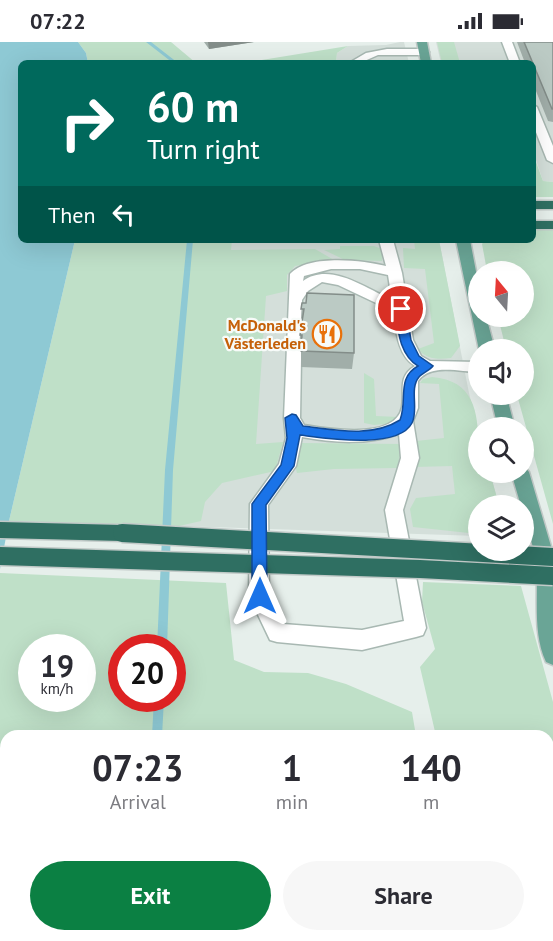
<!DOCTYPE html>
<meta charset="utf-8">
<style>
body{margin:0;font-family:"PT Sans",sans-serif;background:#f7f7f7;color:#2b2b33;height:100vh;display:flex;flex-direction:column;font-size:22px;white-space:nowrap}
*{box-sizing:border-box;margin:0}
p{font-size:20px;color:#7c7c81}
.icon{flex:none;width:33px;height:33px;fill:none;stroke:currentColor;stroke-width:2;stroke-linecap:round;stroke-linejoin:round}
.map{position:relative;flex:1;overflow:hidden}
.drawer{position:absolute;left:0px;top:688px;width:554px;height:212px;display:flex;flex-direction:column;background:#fff;border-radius:18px 18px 0 0;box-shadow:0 6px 24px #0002}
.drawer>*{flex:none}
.guide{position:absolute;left:18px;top:18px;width:518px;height:183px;border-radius:9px;box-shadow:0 6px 24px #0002;background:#00695c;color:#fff;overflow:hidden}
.needle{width:39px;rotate:342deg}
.fabs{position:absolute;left:468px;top:219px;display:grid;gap:12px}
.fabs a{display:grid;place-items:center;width:66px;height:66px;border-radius:50%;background:#fff;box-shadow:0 6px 24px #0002;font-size:30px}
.speed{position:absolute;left:18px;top:592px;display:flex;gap:12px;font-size:30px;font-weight:700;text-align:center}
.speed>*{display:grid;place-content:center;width:78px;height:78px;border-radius:50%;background:#fff;box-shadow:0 6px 24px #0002;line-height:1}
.speed small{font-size:15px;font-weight:400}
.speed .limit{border:9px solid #d22;background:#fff;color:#111}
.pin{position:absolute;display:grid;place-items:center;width:51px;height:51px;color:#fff;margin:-26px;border:3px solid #fff;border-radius:50%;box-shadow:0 2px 6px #0007}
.me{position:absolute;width:66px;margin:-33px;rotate:0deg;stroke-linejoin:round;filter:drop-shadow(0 0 4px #0008)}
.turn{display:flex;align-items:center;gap:21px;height:126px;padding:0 30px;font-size:27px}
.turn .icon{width:78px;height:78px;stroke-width:2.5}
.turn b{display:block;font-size:42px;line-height:51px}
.then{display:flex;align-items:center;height:57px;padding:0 30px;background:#0003;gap:12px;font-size:22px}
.eta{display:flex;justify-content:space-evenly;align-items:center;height:102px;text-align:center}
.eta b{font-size:36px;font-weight:600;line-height:42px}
.action{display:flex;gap:12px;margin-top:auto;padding:12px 30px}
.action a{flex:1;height:69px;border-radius:36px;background:#0b8043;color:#fff;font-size:24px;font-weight:600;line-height:69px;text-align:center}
.action a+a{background:#f7f7f7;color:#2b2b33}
.status{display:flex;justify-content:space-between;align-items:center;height:42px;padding:0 30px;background:#fff;direction:ltr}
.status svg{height:16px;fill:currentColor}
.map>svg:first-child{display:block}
.built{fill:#d4dfda}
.green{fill:#bfe0c8;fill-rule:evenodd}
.water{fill:#8ec9d4}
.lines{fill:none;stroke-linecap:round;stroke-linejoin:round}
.stream{fill:#8ec9d4;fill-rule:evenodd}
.minor-casing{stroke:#a8b8b2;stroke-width:3}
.major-casing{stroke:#c2cac8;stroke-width:3}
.highway-casing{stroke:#c2cac8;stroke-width:3}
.minor{fill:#fff;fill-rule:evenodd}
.major{fill:#6aa596;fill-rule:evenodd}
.highway{fill:#2f6f62;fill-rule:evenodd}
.highway-bridge-casing{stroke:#c2cac8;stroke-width:21;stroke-linecap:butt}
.highway-bridge{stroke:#2f6f62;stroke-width:18}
.wall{fill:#a1aea9}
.shaded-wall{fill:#838d89}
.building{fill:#bbcac4;stroke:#838d89;stroke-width:1.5}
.route{fill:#1a73e8;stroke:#114b97;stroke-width:1.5}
.labels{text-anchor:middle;stroke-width:4.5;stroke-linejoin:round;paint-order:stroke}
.food-label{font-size:16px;font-weight:bold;fill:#c56008;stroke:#f7fbf9;text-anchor:end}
</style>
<div class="status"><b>07:22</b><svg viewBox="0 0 49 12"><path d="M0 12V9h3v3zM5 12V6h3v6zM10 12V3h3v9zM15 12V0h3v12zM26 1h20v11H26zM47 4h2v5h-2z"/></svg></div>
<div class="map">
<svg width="553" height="899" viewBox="0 0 553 899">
<rect width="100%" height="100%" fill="#e6efeb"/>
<!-- built -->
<path class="built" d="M400 0H404L409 21H336L337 11 348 4 386 3Z
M436 0H553V140L543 139 533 109 532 21H441Z
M213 198H439L469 351 478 387V430L490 431 499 463 478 464V494L179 484Z"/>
<!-- green -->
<path class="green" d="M78 0H171L196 21H88L86 11Z
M437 0H454L460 21H442Z
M348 4 337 11 336 21H244Z
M532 109 543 139 553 140V155H533Z
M533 186 553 187V482L517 353 524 352V308L506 307 498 275 524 274V230L487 229 482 202 485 198H532Z
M75 198H232L231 208 315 207 334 218 295 224 287 233V249L266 254 256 402 283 400 275 429 222 441 205 460 201 479 179 484 9 479Z
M414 198H439L460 304 451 316C438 318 426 317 418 307L434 301 425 227 404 226 403 206 415 207Z
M340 204H374L382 207V219L345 218 324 208 340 207Z
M364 331 374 337 376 374 398 375 396 381 374 383 364 381Z
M432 335C485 339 478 389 478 430L490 431 499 463 478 464V492L413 485 410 467 416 456 455 452 452 424 415 425 416 399 444 396 439 342 420 341 423 337Z
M300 401 403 402 397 426 334 427 297 431 295 423Z
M0 531 226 541 234 618 264 630 308 631 346 642 412 670 416 694H6V894H284L277 899H0ZM32 606H82V657H32ZM122 606H172V657H122Z
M423 540 521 544 553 660V899H469L468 894H548V694H436L420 625 435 607 422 560Z
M287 894H447V899H280Z"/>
<!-- water -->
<path class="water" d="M0 0H78L86 11 88 21H21V198H75L9 479 0 527Z"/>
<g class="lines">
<!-- stream -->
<path class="stream" d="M146 0H151L178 21H173Z
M187 198H193L173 428 167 606H157L165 428Z
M154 657H164L162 694H152Z
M140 894H152V899H140Z"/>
<!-- minor casing -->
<g class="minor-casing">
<path id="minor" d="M502 0H512L520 21H510Z
M387 7H424L429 10 424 13H378L360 21H349L366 11Z
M532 62 537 65 553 104V121L547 118 532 80Z
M379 198H393L402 231 413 298 421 314 430 319 478 320V330C461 330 430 321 418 339V366L413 379 419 416 403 468 426 586 423 593 416 595 362 608 277 600 270 598 249 554 250 462 279 422 286 396 284 376 290 232C308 212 362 218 386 224ZM331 227H360L388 233 392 258C367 247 330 219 303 239L304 234ZM322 240 338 243 393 269C396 287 397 313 415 324 397 335 405 348 402 365 396 398 327 387 304 383L300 376 302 258 308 249ZM399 392 401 416 385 468 404 579 362 588 283 582 269 554 268 463 296 424 302 395C335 401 367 403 399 392Z"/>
</g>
<!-- major casing -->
<g class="major-casing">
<path id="major" d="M417 0H427L431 21H421Z
M456 198H470L478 240V274H486L495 308H479Z
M490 352H506L515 386H498Z
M524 424 529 430 553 511V623L546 620C532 590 539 554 536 523 535 503 524 484 524 464H521L511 430H524Z"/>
</g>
<!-- highway casing -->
<g class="highway-casing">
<path id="highway" d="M532 159H553V167H532Z
M532 179H553V187H532Z
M0 480 122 483 129 486 131 491 129 496 122 499 0 496Z"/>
</g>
<!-- minor -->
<use href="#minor" class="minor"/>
<!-- major -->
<use href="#major" class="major"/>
<!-- highway -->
<use href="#highway" class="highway"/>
<!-- highway-bridge casing -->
<g class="highway-bridge-casing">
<path id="highway-bridge" d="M122 491 553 515
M0 514 420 527 553 534"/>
</g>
<!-- highway-bridge -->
<use href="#highway-bridge" class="highway-bridge"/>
</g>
<!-- wall -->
<path class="wall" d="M204 0H254L209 7Z
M517 0H553V80L548 79 532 39V21H525Z
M302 261 354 311 352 327 301 325V309H299Z"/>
<!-- shaded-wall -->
<path class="shaded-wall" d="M208 0H254L209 7Z"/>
<!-- building -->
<path class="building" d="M524 0H553V67H552Z
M307 251 354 253V311L301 309 302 293H300L304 267H301L302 261H306Z"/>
<!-- route -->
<path class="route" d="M401 264 406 267 411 298 419 314 433 324C429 329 422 331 419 335 409 347 419 367 412 381 398 408 325 396 300 393L294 424 266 463 267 554 265 559 260 561 254 559 252 554V462L281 423 287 396 285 376 292 372 296 373 303 384C335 388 372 396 400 378 408 358 396 336 418 324 399 312 398 288 395 267Z"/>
<!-- icons -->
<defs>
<g id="restaurant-ring" transform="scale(1.5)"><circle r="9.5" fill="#f7fbf9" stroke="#e8710a" stroke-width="1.5"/><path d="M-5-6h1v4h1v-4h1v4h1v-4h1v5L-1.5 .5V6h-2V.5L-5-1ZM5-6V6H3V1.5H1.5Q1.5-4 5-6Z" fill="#e8710a"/></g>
</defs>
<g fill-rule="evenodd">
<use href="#restaurant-ring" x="327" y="292"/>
</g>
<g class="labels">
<!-- food labels -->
<g class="food-label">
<text x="306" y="289">McDonald's<tspan x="306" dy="18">Västerleden</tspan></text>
</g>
</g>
</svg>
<div class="fabs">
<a><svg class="needle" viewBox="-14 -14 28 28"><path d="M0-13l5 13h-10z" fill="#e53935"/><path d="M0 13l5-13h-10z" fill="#7c7c81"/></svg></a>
<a><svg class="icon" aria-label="sound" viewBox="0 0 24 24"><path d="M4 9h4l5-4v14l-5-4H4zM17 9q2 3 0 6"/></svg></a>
<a><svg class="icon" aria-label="search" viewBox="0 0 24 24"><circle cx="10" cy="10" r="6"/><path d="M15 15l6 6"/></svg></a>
<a><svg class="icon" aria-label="layers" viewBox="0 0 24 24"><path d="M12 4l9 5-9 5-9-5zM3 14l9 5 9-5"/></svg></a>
</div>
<div class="speed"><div>19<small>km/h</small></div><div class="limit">20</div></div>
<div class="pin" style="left:401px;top:267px;background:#d93025"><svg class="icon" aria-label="arrive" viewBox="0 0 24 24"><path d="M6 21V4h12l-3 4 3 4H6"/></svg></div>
<svg class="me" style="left:260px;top:554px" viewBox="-20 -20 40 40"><path d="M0-17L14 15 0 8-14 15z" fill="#1a73e8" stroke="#fff" stroke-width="4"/></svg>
<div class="guide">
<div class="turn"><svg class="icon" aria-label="right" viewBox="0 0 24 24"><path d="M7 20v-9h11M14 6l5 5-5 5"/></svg><div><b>60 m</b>Turn right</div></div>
<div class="then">Then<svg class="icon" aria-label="left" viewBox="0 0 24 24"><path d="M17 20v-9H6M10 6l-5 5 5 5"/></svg></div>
</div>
<section class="drawer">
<div class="eta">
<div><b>07:23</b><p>Arrival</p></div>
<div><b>1</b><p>min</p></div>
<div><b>140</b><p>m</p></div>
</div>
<div class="action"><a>Exit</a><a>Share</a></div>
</section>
</div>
